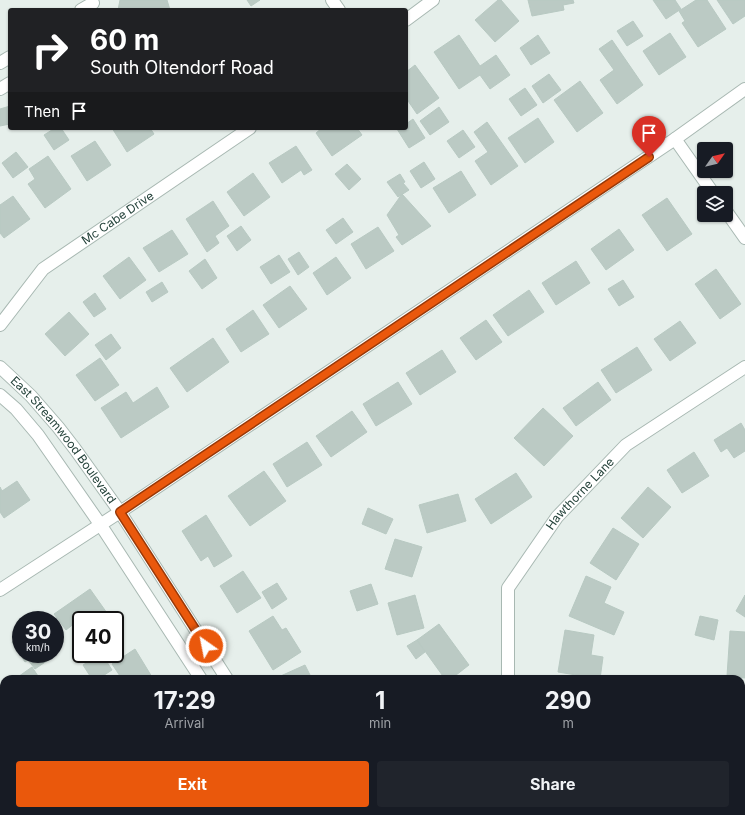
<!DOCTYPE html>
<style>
body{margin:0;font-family:Inter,sans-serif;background:#20242c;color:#f1f3f6;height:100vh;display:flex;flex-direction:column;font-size:15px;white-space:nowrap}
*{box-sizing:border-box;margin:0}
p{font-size:13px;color:#9ea1a6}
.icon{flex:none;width:22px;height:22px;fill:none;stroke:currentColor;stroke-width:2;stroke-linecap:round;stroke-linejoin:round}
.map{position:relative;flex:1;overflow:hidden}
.side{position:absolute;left:0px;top:675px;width:745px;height:140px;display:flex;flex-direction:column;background:#171b24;border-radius:12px 12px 0 0;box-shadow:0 1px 3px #0004}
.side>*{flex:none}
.hud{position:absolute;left:8px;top:8px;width:400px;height:122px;border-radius:4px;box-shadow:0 1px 3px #0004;background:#202124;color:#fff;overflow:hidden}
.needle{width:26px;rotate:56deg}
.buttons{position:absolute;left:697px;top:142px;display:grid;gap:8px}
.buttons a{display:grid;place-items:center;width:36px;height:36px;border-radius:4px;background:#171b24;box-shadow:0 1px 3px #0004;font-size:20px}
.speed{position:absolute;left:12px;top:611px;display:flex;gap:8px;font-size:20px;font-weight:700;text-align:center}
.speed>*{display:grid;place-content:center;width:52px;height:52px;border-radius:50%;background:#171b24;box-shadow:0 1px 3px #0004;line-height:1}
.speed small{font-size:10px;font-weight:400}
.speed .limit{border:2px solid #111;border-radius:6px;background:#fff;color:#111}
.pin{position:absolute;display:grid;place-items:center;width:34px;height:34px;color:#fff;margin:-41px -17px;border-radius:50% 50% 50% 0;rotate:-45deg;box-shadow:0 0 4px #0007}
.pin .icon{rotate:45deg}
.me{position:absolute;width:44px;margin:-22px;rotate:327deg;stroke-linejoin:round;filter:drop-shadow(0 0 3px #0008)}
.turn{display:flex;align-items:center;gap:14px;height:84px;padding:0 16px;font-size:18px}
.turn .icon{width:52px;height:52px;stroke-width:2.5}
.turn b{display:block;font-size:28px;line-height:34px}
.then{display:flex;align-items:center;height:38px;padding:0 16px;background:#0003;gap:8px;font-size:15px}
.eta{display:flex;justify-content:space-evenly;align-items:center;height:68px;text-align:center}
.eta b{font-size:24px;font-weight:700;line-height:28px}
.action{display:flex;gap:8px;margin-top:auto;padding:8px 16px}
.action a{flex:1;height:46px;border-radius:4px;background:#ea580c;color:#fff;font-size:16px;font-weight:700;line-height:46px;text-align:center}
.action a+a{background:#20242c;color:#f1f3f6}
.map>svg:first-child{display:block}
.building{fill:#bbcac4;stroke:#b8c9c2}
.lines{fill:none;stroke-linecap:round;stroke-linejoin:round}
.minor-casing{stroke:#a8b8b2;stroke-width:14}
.minor{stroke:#fff;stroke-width:12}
.route-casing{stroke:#983908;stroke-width:10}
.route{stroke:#ea580c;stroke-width:7}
.labels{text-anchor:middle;stroke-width:4;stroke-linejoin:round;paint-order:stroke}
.street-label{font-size:12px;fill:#24423a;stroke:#f7fbf9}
</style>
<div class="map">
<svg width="745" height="815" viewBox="0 0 745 815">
<rect width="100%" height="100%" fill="#e6efeb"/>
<!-- building -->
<path class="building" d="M120 0H167L170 10H118Z
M247 0H260L251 6Z
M498 0H501L519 21 495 42 475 20Z
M528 0H573L574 3 563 5 564 10 532 16Z
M653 0H675L681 9 666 19Z
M696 0H707L726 29 698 47 682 23 685 21 679 11Z
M717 0H745V16L733 24Z
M633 21 643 36 627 46 617 31Z
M670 33 686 57 659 75 643 51Z
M459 35 480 66 496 55 510 75 490 89 480 75 459 89 434 52Z
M538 35 550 53 531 65 520 48Z
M612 40 643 85 617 104 600 80 614 70 599 49Z
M415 65 439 98 417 114 406 98V72Z
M549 74 561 90 543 103 532 86Z
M580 81 603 113 577 132 554 100Z
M525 88 537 105 521 116 509 99Z
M10 106V124L0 126V109Z
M439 107 449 122 430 135 420 121Z
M538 118 554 142 525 163 508 138Z
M413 119 425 138 409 148 397 129 400 128H406V124Z
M487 122 518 166 491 185 475 161 488 152 474 132Z
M55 128H61L69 140 54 150 44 135Z
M112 128H150L154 134 127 152Z
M322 128H357L362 135 332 156 316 133Z
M463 130 475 147 459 158 447 141Z
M95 141 111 165 87 181 71 156Z
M296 146 312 170 304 175 301 170 282 183 269 163Z
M16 152 28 167 13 178 2 163Z
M48 156 71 189 45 208 28 184 35 179 29 169Z
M424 162 435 179 421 188 410 171Z
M347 164 361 179 349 190 335 174Z
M461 171 476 195 449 213 433 188Z
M253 173 270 197 244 216 227 192Z
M400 174 405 182 403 183 409 190 398 197 387 182Z
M402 194 431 226 402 245 396 237 399 235 387 215Z
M13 196 30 219 4 238 0 233V205Z
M667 198 692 234 667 251 642 215Z
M213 201 229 226 215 236 219 243 207 252 186 219Z
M343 218 353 232 336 244 326 230Z
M241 226 251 240 237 251 227 236Z
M378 227 394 251 366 269 351 244Z
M619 229 634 250 606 270 591 249Z
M172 230 188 254 159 272 143 248Z
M299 252 309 267 298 275 288 259Z
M279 255 290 272 271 284 260 267Z
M129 257 146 280 120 299 103 276Z
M336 257 351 278 327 295 313 273Z
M205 259 217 278 202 289 189 271Z
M576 261 590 283 556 305 542 283Z
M716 269 741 304 720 319 695 284Z
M623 280 634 297 619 306 608 289Z
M162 282 168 292 152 302 146 292Z
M290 286 307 309 279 328 263 305Z
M529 290 544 312 508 336 493 315Z
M95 293 106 309 94 317 83 302Z
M253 310 269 334 241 352 226 329Z
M69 312 89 334 65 356 45 334Z
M486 320 502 342 476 360 460 338Z
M680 321 696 343 670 361 654 339Z
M111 334 121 348 106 360 95 345Z
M213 338 229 362 187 392 170 368Z
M637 347 652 370 616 393 601 370Z
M442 350 456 372 420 395 406 373Z
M100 358 119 385 95 401 76 375Z
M398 382 412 404 376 426 363 404Z
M598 382 611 400 576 426 563 408Z
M157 387 169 407 121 438 101 408 126 392 133 403Z
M543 408 573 436 544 466 514 438Z
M352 411 367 432 331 457 316 436Z
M741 423 745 430V451L734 458 727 448 721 452 714 440Z
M307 442 322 465 287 487 273 464Z
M694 452 709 476 682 493 667 470Z
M264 471 286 501 250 526 228 496Z
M516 473 532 497 491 524 475 499Z
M17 481 30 500 4 518 0 512V487L2 491Z
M648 487 671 507 643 538 621 518Z
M458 494 466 521 427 533 419 505Z
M368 508 393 519 386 534 362 524Z
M206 515 232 556 214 567 208 556 201 561 182 531Z
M613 528 639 544 616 580 590 563Z
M395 539 422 547 412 577 385 569Z
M243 571 261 598 237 613 220 586Z
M586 576 611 587 604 603 624 612 614 635 569 616Z
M277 583 287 599 272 609 262 592Z
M371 584 378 604 357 611 350 591Z
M90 589 107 613 96 620H81L80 631 75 623 66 630 54 614Z
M415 595 424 628 397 635 388 603Z
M745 595V617L736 611Z
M273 616 282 630 286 628 301 652 273 670 249 631Z
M700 616 718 620 714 640 695 635Z
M439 624 469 665 451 679H445L417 640Z
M565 630 594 635 591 655 603 657 600 679 558 672Z
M730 631 745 632V678L727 676Z
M21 636V654H55V651L57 654 35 669 28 660 25 662 12 642Z
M417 640 425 652 416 659 407 646Z
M135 649 152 677 149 679H122L112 664Z
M100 654H102L112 670 98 679H92L83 665Z
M305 665 312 679H274Z
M32 667 40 679H15Z
M4 693V716L0 710V695Z
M745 698V741L741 742V699Z
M4 730V771L0 765V733Z
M19 811H43L33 815H21Z
M63 811H82L83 815H65Z
M175 811H201L202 815H176Z
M437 811H464V815H437Z
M556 811H585V815H556Z
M660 811H687L688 815H660Z"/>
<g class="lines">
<!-- minor casing -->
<g class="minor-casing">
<g id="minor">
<path d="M332 0 339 10"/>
<path d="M81 10 93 3"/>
<path d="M406 20 433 0"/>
<path d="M0 63 10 57"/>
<path d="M0 89 10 83"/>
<path d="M675 139 713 193"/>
<path d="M726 211 745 238"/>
<path id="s1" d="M0 325 43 269 250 128"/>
<path id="s2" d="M0 367 31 396 58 427 75 449 120 512 227 679"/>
<path d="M0 395 16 409 38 435 100 524 201 679"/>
<path d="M0 590 120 512 675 139 745 89"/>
<path id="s3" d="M508 679V588L557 517 626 445 745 367"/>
<path d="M248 811 249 815"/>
<path d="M271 811V815"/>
<path d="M509 811V815"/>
</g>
</g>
<!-- minor -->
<use href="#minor" class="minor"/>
</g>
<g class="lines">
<!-- route casing -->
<g class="route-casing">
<path id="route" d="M206 646 120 512 649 157"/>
</g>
<!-- route -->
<use href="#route" class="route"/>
</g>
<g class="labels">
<!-- street labels -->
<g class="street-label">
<text dy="4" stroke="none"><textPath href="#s1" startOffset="161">Mc Cabe Drive</textPath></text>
<text dy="4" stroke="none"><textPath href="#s2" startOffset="97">East Streamwood Boulevard</textPath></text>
<text dy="4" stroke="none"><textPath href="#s3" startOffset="210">Hawthorne Lane</textPath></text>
</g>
</g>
</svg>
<div class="buttons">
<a><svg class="needle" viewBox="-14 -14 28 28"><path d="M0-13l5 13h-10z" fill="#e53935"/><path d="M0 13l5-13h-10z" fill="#9ea1a6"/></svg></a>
<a><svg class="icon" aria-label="layers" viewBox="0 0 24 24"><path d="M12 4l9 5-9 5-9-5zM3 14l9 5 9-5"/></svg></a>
</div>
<div class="speed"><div>30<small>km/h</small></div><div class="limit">40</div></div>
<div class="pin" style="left:649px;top:157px;background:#d93025"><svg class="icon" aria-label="arrive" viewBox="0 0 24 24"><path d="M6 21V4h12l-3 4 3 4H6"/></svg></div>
<svg class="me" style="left:206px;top:646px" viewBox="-20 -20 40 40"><circle r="17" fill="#ea580c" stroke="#fff" stroke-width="3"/><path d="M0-11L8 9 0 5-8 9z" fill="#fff"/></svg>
<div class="hud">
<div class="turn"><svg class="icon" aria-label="right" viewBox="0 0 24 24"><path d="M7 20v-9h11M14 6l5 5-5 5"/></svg><div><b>60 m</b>South Oltendorf Road</div></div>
<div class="then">Then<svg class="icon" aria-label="arrive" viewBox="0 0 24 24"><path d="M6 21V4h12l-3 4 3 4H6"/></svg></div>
</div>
<section class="side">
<div class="eta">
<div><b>17:29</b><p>Arrival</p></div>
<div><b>1</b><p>min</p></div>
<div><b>290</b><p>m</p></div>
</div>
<div class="action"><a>Exit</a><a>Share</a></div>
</section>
</div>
